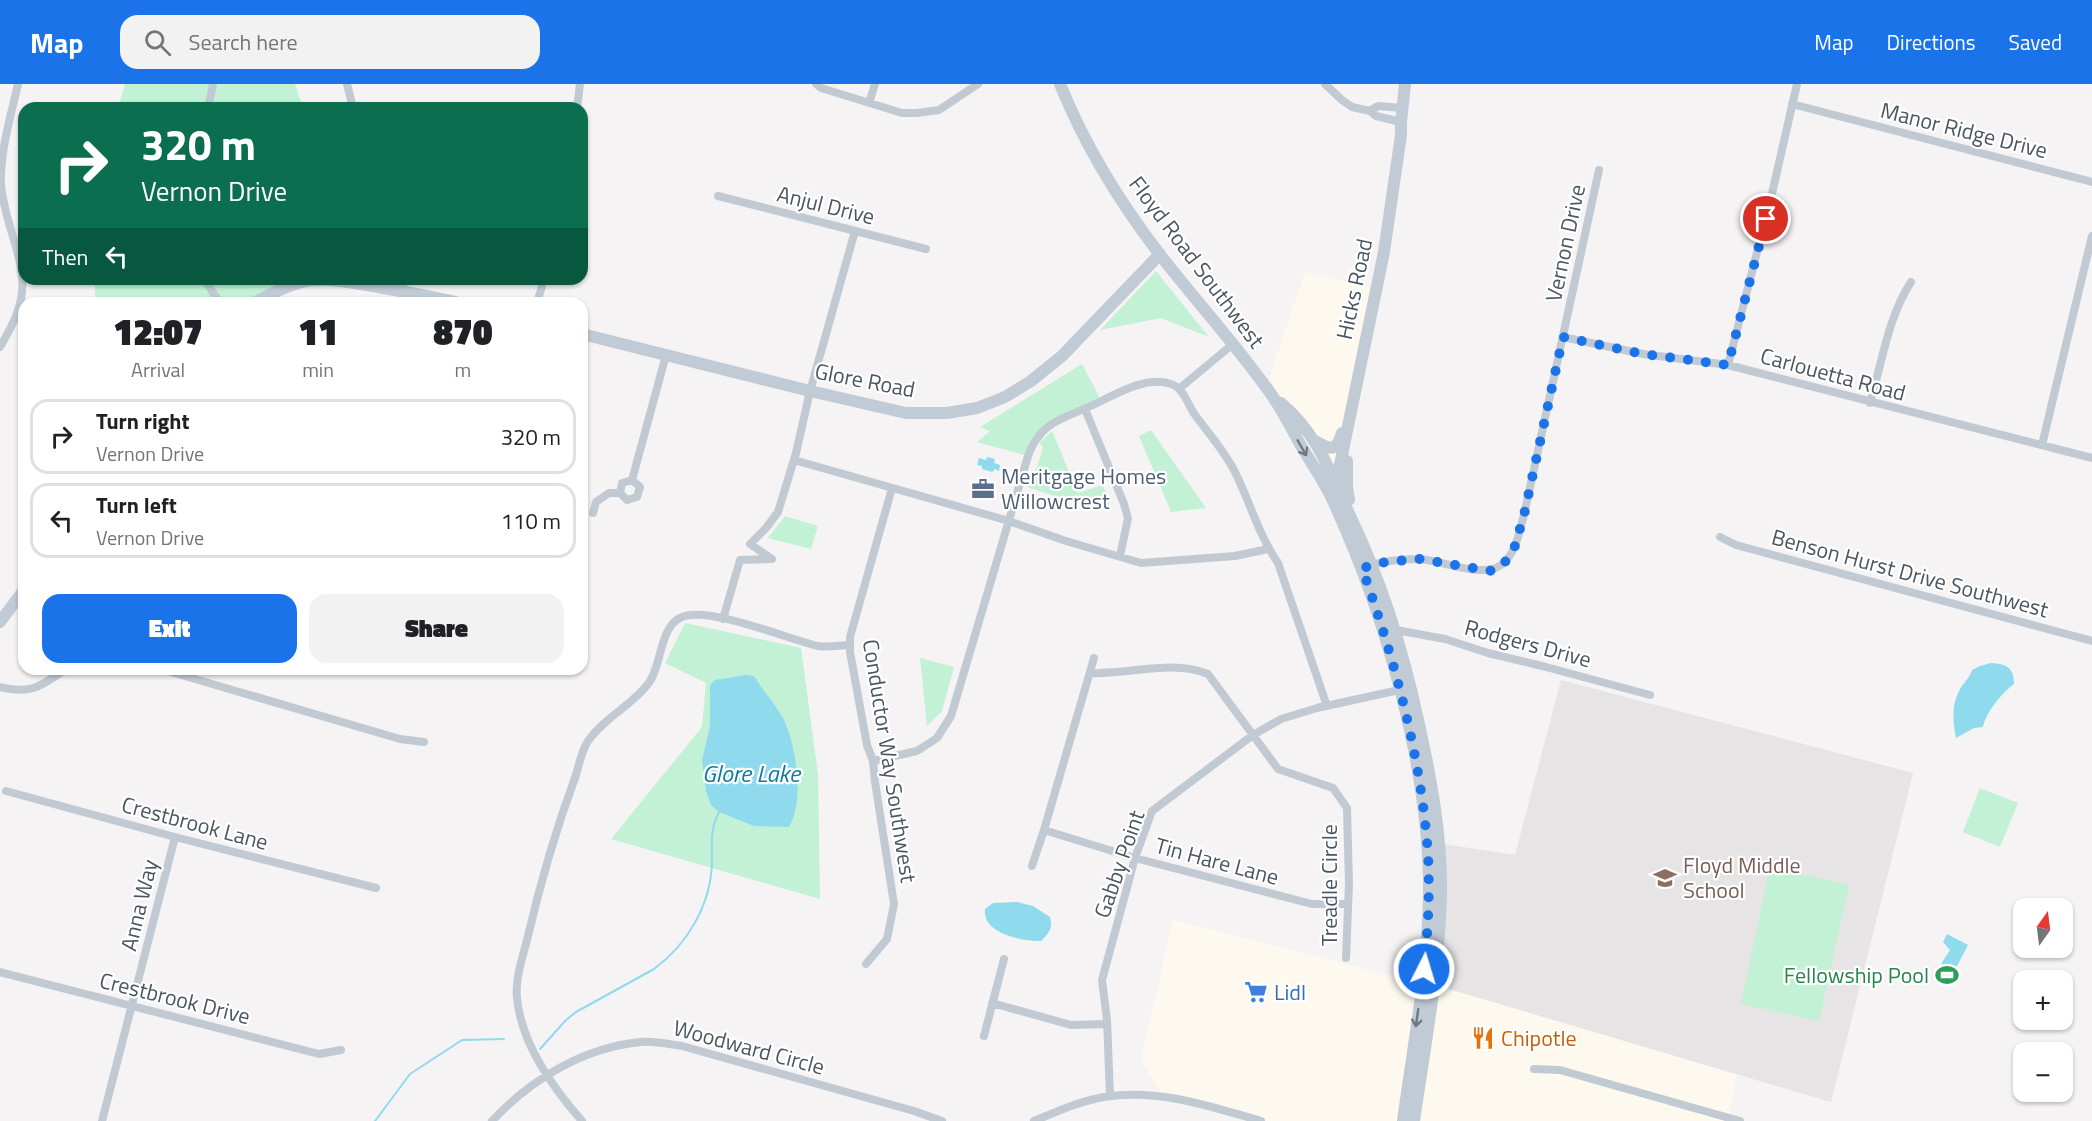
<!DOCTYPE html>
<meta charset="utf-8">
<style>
body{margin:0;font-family:"Titillium Web",sans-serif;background:#f2f2f2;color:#202124;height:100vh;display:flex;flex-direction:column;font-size:22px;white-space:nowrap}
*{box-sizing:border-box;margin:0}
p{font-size:20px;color:#757577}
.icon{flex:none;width:33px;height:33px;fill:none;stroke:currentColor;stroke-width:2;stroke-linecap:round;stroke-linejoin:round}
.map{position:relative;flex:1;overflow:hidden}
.side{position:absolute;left:18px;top:213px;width:570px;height:378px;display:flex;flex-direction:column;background:#fff;border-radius:18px;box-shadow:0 2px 4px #0004}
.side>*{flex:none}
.banner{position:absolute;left:18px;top:18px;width:570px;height:183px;border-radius:18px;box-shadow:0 2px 4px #0004;background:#0b6e4f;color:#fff;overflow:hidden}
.needle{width:39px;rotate:14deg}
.controls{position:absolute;left:2013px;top:814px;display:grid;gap:12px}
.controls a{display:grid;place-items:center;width:60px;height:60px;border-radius:12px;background:#fff;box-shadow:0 2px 4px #0004;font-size:30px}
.pin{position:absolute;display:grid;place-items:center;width:51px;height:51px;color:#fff;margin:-26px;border:3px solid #fff;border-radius:50%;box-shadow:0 2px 6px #0007}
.me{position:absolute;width:66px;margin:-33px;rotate:5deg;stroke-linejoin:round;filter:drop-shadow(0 0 4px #0008)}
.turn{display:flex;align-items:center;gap:21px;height:126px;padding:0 24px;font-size:27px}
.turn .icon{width:78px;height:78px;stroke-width:2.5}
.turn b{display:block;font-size:42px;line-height:51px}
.then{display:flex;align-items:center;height:57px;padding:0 24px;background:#0003;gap:12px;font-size:22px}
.eta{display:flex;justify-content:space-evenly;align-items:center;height:102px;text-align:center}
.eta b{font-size:36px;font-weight:800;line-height:42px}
.primary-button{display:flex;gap:12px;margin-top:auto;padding:12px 24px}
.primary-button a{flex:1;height:69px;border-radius:18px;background:#1a73e8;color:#fff;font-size:24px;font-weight:800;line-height:69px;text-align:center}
.primary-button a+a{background:#f2f2f2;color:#202124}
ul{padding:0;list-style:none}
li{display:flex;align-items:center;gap:18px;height:75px;margin:0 12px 9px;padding:0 12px;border:3px solid #e0e0e0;border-radius:18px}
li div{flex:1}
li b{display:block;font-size:22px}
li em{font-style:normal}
header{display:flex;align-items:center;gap:36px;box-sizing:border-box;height:84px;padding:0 30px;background:#1a73e8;color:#fff}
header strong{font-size:28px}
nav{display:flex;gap:33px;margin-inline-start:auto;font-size:21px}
.search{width:420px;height:54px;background:#f2f2f2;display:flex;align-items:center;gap:15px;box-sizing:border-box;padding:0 21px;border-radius:18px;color:#757577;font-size:22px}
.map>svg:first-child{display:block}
.commercial{fill:#fdf9ef}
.education{fill:#e6e4e5}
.green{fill:#c3f1d5}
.water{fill:#90daee}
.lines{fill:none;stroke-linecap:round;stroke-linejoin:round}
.stream{stroke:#90daee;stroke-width:2}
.street{stroke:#c1cad2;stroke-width:8}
.secondary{stroke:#c1cbd6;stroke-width:12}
.oneway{stroke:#6e7984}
.route{stroke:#1a73e8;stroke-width:10;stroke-dasharray:0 18}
.labels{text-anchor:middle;stroke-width:4.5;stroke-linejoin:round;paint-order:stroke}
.street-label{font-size:22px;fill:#4a5661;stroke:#fff}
.service-label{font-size:22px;fill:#4e5e75;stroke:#fff;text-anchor:start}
.education-label{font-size:22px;fill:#785e54;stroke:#fff;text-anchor:start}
.leisure-label{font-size:22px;fill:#27864d;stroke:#fff;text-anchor:end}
.shop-label{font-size:22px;fill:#366cbe;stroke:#fff;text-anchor:start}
.food-label{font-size:22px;fill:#c56008;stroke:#fff;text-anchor:start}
.water-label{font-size:24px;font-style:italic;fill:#0c7c9b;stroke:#fff}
</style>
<header>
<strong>Map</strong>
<div class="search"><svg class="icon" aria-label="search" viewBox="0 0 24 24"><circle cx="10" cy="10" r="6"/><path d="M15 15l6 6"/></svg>Search here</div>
<nav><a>Map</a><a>Directions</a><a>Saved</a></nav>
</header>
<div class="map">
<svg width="2092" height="1037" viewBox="0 0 2092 1037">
<rect width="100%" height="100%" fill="#f5f3f3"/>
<!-- commercial -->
<path class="commercial" d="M1305 188 1379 206 1332 400 1267 301Z
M1173 836 1384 890 1433 900 1737 991 1728 1037H1249L1163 1012 1141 976Z"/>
<!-- education -->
<path class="education" d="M1561 596 1913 689 1831 1018 1432 900 1444 760 1515 771Z"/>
<!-- green -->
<path class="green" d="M125 0H295L303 24H118Z
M1156 187 1209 253 1161 234 1100 246Z
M94 195H331L237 219H96Z
M1082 280 1101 316 1059 336 1032 358 1028 372 977 358 990 347 980 343Z
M1151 346 1206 424 1171 428 1139 352Z
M1052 347 1078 409 1103 401 1110 422 1070 417 1027 403 1037 383 1043 363 1039 359Z
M785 432 818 442 811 465 768 454Z
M685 539 801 564 818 690 820 815 611 755 702 643 706 599 665 579Z
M920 574 954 583 942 627 927 642Z
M1980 704 2018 719 2000 763 1963 748Z
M1770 783 1849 801 1819 937 1741 920Z"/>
<!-- water -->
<path class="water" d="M987 373 995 375 994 379 1000 381 999 387 995 385 992 388 982 385V382L977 381 979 374 986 376Z
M1991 579C2006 580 2014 583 2014 600 2002 609 1986 628 1983 643L1974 644 1956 654C1953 638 1951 622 1959 607 1963 599 1969 595 1972 586L1980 582Z
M746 591 754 592C763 607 774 618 783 634 796 660 805 717 789 743L754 742 719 728 711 721 706 707 702 676 710 642V601L715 596Z
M1017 818 1033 822 1050 833C1053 845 1049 849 1041 857 1022 857 982 850 985 825L993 819Z
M1947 850 1968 861 1956 884V888L1941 880 1950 866 1943 858Z"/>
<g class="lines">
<!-- stream -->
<path class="stream" d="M540 965 566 936 576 928 654 885C688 860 711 820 712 778 712 759 710 745 719 728
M375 1037 410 990 462 956 504 955"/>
<!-- street -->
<path class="street" d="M347 0 353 24
M816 0 821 4 902 29H917L939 26 978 0
M1325 0 1342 16 1352 23 1370 27 1376 32 1401 38
M869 19 875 0
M1792 20 2092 98
M208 24 213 0
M577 24 580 0
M1370 27 1378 22 1402 24
M718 112 926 165
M204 195 220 219
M401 219 404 195
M537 219 544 195
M1563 253 1643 270 1728 281 2092 374
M0 263C10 246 20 228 22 208 26 176 3 135 1 100 0 66 11 32 18 0
M1728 281 1771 114 1797 0
M1180 304 1233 260
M1870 319C1882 279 1888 233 1911 198
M1085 325 1124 420 1128 434 1120 472
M2042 361 2092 152
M794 376 1009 437 1066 457 1141 479 1235 472 1268 465
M632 396 666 271
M620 409 622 399 632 396
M593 429 596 418 609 409H620L627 416 637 413 640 403 632 396
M1720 453 1736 461 2092 557
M1368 482C1384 477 1403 475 1419 475 1442 476 1482 495 1501 481 1516 470 1519 448 1524 431L1599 86
M723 535 740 476 772 475 750 460 766 444 778 428 796 369 810 307 855 147
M1396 546 1445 555 1488 569 1546 583 1650 611
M161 585 400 655 424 658
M1090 589C1129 591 1171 575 1208 590L1278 685 1333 704 1347 724 1349 800 1346 874
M0 603C31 611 41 602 66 585
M873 677 917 667 937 654 951 632 1028 372C1041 335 1066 335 1097 319 1120 308 1146 292 1171 300 1183 304 1187 318 1193 328 1207 348 1224 366 1235 388 1250 418 1259 452 1278 479L1327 622
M6 707 175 753 376 804
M1044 746 1135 774 1312 820H1348
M1032 782 1044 746 1094 574
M866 880 887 855 894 820 875 698 873 677 867 661 850 568V553L892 404
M0 888 319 970 341 966
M992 919 1071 941 1107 940
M984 952 1004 875
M1534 985 1560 986 1740 1037
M1110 1012 1107 936 1102 896 1135 774 1152 727 1253 651 1281 635 1317 624 1399 606
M102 1037 175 753
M492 1037C530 996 584 963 641 958 655 957 668 960 682 962L914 1027 942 1037
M582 1037C553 1004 521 959 517 914 515 895 522 875 527 856 540 800 556 745 576 691 579 680 582 666 588 657 604 634 631 622 648 600 662 583 659 542 682 533 709 522 788 555 818 562 828 564 840 561 850 561
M1034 1037C1056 1028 1080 1017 1104 1013 1158 1004 1209 1022 1261 1037"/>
<!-- secondary -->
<path class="secondary" d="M1060 0C1085 62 1120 119 1161 172 1197 218 1237 262 1271 310 1282 326 1291 343 1300 360 1311 379 1325 398 1334 419 1386 533 1430 684 1429 810 1428 886 1413 962 1403 1037
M254 219C273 209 292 198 314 196 335 194 357 200 378 203 405 208 432 212 459 219
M582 250 810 307 906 329H947L977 324 1005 313 1031 297 1062 272 1160 170
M1281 319C1319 351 1331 391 1351 434 1382 499 1403 566 1418 636 1431 694 1442 752 1441 811 1439 887 1425 962 1414 1037
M1315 357C1331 366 1336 368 1342 349
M1347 377V402L1349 416
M1336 400 1384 168 1401 51V38L1405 0
M0 538 24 506"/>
</g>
<!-- one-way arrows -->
<defs><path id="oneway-shaft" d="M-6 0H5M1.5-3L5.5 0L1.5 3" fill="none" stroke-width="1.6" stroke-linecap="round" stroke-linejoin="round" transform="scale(1.5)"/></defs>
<g class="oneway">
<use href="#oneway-shaft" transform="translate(1302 364) rotate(60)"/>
<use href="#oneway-shaft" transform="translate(1417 934) rotate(98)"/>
</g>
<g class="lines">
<!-- route -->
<path class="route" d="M1424 885C1428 847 1430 809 1428 770 1421 672 1395 577 1362 484L1386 478 1420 475 1490 487 1503 481 1514 465 1524 431 1563 253 1643 270 1728 281 1766 135"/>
</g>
<!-- icons -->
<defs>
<g id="office-bare" transform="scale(1.8)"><path d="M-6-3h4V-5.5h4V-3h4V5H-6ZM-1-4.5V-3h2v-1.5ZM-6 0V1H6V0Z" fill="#5c6f8a" stroke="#fff" stroke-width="2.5" paint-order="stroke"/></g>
<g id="school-bare" transform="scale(1.8)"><path d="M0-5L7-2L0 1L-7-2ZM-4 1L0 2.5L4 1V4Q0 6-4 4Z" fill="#8d6e63" stroke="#fff" stroke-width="2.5" paint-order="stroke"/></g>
<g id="stadium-bare" transform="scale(1.8)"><path d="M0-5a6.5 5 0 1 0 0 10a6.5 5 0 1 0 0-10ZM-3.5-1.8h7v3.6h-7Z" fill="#2e9e5b" stroke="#fff" stroke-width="2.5" paint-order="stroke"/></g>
<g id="supermarket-bare" transform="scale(1.8)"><path d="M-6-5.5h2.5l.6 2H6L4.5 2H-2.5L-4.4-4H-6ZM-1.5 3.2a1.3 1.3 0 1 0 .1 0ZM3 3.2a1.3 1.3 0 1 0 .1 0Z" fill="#3f7fe0" stroke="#fff" stroke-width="2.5" paint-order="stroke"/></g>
<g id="restaurant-bare" transform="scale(1.8)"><path d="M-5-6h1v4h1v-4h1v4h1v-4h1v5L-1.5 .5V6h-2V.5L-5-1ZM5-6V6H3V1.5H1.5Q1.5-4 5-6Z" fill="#e8710a" stroke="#fff" stroke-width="2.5" paint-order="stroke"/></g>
</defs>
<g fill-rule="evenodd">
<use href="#office-bare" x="983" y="405"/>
<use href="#school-bare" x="1665" y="794"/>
<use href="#stadium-bare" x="1947" y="891"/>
<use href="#supermarket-bare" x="1256" y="908"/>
<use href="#restaurant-bare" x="1483" y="954"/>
</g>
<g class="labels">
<!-- street labels -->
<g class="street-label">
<text transform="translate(1964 46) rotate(14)" y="8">Manor Ridge Drive</text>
<text transform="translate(826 121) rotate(14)" y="8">Anjul Drive</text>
<text transform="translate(1565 159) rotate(-78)" y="8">Vernon Drive</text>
<text transform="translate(1197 178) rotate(53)" y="8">Floyd Road Southwest</text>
<text transform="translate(1354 205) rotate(-78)" y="8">Hicks Road</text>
<text transform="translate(1833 290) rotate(15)" y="8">Carlouetta Road</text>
<text transform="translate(865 296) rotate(11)" y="8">Glore Road</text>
<text transform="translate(1910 489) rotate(15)" y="8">Benson Hurst Drive Southwest</text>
<text transform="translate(1528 559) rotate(15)" y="8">Rodgers Drive</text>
<text transform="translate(890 677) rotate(81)" y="8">Conductor Way Southwest</text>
<text transform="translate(195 739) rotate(15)" y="8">Crestbrook Lane</text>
<text transform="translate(1217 777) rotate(15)" y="8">Tin Hare Lane</text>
<text transform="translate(1119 780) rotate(-71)" y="8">Gabby Point</text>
<text transform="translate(1329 801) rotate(-90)" y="8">Treadle Circle</text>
<text transform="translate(139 821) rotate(-76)" y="8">Anna Way</text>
<text transform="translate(175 914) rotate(14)" y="8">Crestbrook Drive</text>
<text transform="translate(749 963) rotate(15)" y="8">Woodward Circle</text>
</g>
<!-- service labels -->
<g class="service-label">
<text x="1001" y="400">Meritgage Homes<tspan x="1001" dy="25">Willowcrest</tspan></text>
</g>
<!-- education labels -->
<g class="education-label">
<text x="1683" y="789">Floyd Middle<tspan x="1683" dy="25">School</tspan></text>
</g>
<!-- leisure labels -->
<g class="leisure-label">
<text x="1929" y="899">Fellowship Pool</text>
</g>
<!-- shop labels -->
<g class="shop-label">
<text x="1274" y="916">Lidl</text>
</g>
<!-- food labels -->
<g class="food-label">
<text x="1501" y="962">Chipotle</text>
</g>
<!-- water labels -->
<g class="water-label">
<text x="751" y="698">Glore Lake</text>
</g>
</g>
</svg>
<div class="controls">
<a><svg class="needle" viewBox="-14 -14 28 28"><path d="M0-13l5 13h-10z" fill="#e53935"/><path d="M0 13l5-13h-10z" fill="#757577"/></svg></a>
<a>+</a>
<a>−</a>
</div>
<div class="pin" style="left:1766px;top:135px;background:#d93025"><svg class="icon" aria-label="arrive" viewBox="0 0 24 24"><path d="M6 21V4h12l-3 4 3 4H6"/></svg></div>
<svg class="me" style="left:1424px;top:885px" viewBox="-20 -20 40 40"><circle r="17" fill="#1a73e8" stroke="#fff" stroke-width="3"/><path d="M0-11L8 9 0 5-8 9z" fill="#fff"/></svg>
<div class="banner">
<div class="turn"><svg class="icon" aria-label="right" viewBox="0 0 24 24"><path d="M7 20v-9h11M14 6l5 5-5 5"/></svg><div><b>320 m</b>Vernon Drive</div></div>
<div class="then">Then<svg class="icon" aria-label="left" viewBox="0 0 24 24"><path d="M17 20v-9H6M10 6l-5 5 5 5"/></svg></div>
</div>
<section class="side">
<div class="eta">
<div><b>12:07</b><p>Arrival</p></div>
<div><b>11</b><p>min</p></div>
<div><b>870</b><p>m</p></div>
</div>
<ul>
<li><svg class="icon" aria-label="right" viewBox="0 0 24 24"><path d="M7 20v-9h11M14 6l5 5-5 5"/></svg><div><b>Turn right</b><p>Vernon Drive</p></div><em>320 m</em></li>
<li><svg class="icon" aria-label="left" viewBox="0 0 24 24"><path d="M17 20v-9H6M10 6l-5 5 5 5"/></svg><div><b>Turn left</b><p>Vernon Drive</p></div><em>110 m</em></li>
</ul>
<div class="primary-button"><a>Exit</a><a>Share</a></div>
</section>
</div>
